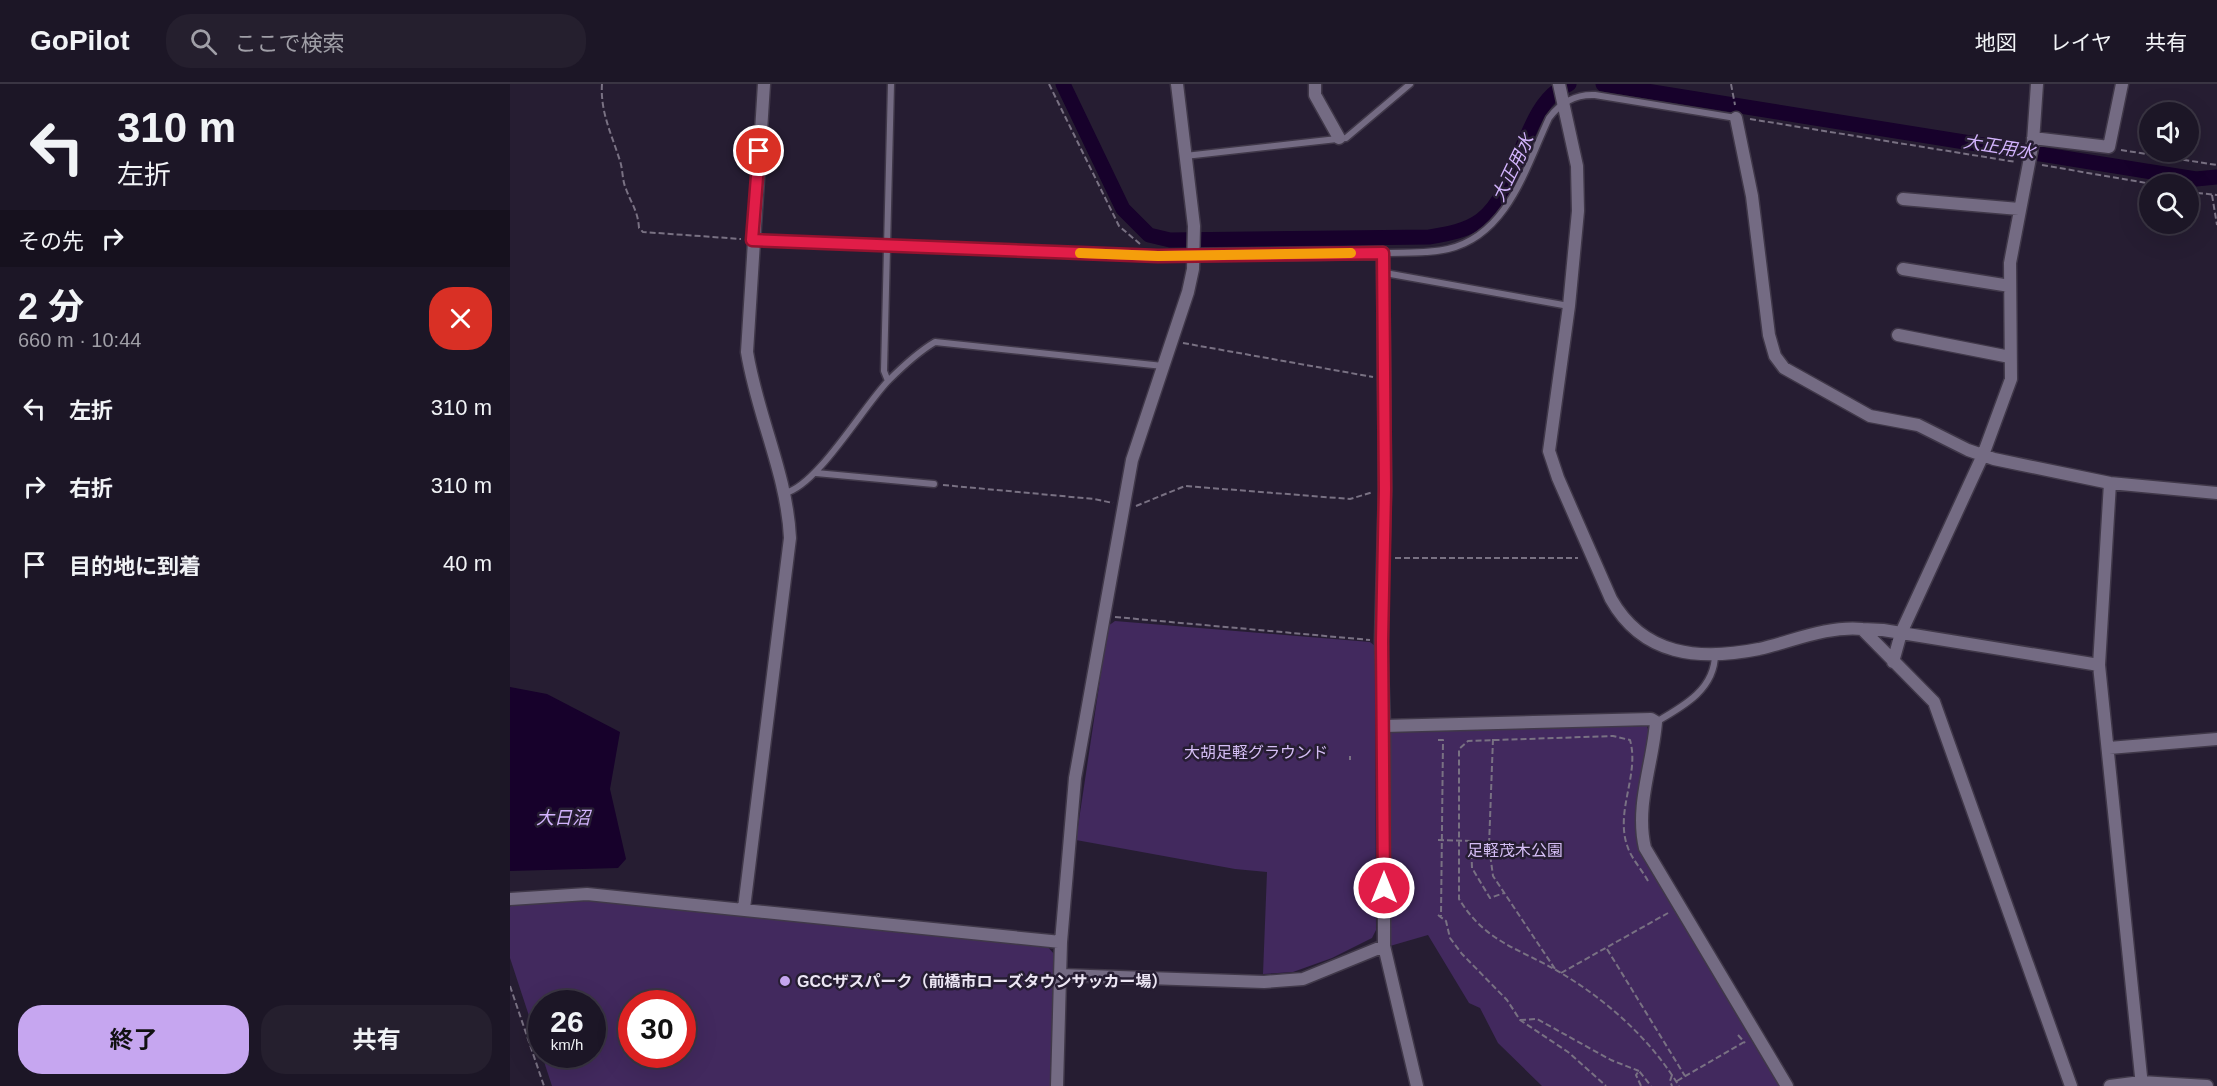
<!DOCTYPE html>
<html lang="ja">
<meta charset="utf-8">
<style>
body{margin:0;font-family:Helvetica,"Noto Sans JP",sans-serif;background:#251f2e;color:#f1f3f6;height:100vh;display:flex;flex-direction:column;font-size:22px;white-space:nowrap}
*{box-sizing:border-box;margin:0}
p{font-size:20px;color:#a09fa7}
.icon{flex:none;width:33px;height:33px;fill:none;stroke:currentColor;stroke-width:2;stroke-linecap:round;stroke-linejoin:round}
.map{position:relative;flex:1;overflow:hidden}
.side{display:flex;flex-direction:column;background:#1c1626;width:510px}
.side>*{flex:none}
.hud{background:#1c1626;color:#f1f3f6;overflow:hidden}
.buttons{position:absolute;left:1629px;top:18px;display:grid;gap:12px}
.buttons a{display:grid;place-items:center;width:60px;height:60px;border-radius:50%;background:#1c1626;box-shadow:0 6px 24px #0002,0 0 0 2px #3a3543;font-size:30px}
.speed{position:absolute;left:18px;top:906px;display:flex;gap:12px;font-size:30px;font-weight:700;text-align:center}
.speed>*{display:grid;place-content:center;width:78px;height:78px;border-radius:50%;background:#1c1626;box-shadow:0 6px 24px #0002,0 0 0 2px #3a3543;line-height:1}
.speed small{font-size:15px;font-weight:400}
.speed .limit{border:9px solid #d22;background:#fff;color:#111}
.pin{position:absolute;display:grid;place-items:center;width:51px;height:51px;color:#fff;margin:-26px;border:3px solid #fff;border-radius:50%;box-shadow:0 2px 6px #0007}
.me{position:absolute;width:66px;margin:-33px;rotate:0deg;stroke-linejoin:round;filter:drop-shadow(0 0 4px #0008)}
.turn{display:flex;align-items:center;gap:21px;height:126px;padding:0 18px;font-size:27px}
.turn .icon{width:78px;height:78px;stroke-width:2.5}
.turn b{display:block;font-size:42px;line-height:51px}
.then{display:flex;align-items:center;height:57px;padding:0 18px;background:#0003;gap:12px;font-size:22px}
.round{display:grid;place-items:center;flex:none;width:63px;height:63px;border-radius:24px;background:#251f2e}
.head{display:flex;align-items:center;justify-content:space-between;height:102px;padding:0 18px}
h1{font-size:36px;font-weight:700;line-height:45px}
.button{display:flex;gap:12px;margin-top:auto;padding:12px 18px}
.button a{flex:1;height:69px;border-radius:24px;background:#c6a6f0;color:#111;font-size:24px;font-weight:700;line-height:69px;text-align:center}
.button a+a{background:#251f2e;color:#f1f3f6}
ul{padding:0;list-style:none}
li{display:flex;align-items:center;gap:18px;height:78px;padding:0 18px}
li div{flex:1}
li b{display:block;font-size:22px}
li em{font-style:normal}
header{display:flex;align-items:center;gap:36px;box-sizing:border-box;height:84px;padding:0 30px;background:#1c1626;border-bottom:2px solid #3a3543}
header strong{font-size:28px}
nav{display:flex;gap:33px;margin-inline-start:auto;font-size:21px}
.search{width:420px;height:54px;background:#251f2e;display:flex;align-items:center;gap:15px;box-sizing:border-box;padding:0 21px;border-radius:24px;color:#a09fa7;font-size:22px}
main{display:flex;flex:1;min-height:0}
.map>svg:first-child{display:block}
.green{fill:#42295e;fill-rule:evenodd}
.water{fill:#17012b}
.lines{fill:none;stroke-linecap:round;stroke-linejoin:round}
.canal{stroke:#17012b;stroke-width:15}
.lane-casing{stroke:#403849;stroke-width:9}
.street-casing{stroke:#403849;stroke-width:15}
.path{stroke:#797183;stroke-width:2;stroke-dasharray:6 3;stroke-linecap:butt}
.lane{stroke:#746b83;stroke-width:6}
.street{stroke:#746b83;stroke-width:12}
.route-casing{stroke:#92132f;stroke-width:15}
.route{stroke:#e11d48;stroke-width:10}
.slow{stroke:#f59e0b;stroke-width:10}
.poi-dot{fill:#c6a6f0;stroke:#261d32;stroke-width:2}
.labels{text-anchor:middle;stroke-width:5;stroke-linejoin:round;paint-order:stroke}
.park-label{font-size:16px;fill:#d5bef5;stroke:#261d32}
.poi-label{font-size:16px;font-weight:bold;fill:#ece6f4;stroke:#261d32;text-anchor:start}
.water-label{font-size:18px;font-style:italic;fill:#d2b3fc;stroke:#261d32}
</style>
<header>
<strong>GoPilot</strong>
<div class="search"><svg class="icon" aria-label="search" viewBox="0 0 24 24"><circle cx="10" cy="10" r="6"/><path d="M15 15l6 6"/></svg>ここで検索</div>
<nav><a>地図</a><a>レイヤ</a><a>共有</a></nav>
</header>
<main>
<section class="side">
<div class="hud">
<div class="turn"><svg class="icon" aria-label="left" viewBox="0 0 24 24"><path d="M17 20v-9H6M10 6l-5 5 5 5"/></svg><div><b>310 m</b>左折</div></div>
<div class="then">その先<svg class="icon" aria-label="right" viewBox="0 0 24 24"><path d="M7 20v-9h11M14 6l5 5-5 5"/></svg></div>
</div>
<div class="head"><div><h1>2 分</h1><p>660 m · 10:44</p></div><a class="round" style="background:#d93025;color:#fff"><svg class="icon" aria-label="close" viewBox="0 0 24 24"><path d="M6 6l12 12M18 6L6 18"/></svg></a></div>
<ul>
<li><svg class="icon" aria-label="left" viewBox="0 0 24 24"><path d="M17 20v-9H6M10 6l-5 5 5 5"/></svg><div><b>左折</b></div><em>310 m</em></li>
<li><svg class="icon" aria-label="right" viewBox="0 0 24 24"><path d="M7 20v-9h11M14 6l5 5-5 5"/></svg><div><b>右折</b></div><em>310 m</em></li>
<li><svg class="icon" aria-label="arrive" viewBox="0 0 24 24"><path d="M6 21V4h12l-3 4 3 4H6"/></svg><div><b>目的地に到着</b></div><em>40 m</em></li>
</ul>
<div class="button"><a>終了</a><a>共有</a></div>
</section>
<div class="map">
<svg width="1707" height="1002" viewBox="0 0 1707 1002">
<rect width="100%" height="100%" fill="#261d32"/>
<!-- green -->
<path class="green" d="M605 537 860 558 865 562 866 846 862 854 822 874 783 888 753 890 757 788 725 785 566 756 598 542Z
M1137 642 1139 649C1133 686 1121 729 1130 767L1271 1002H1032L988 959 970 924 959 919 918 851 880 862 879 646Z
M73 816 537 862 544 870 540 1002H42L0 874V823L3 819ZM32 920H82V970H32ZM122 920H172V970H122Z"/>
<!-- water -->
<path class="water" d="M0 603 37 610 110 648 100 705 116 775 108 784 0 787Z"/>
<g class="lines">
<!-- canal -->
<path class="canal" d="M553 0 613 125 639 151 660 156 919 153C937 150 956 147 971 136 1012 105 1011 19 1059 0
M1093 0 1686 95 1707 93"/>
<!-- lane casing -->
<g class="lane-casing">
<path id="lane" d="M675 72 836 54 900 0
M243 156 648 172 683 171
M873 169C895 168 918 170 938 165 998 151 1016 83 1039 34 1050 19 1066 10 1085 11L1226 34
M875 189 1059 222
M378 297 374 287 381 0
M306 389 424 400
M275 409C307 402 353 323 378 297 392 283 408 268 425 258L653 282
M1146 638C1174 622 1205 605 1205 570"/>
</g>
<!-- street casing -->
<g class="street-casing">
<path id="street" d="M805 0V11L829 54
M1049 0 1067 82 1068 127 1059 222 1039 367 1048 394 1101 515C1133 572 1189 577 1249 565 1284 557 1316 542 1352 545L1424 618 1561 1002
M1226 34 1242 112 1259 251 1265 272 1274 284 1360 332 1408 341 1458 366 1484 375 1600 399 1707 409
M1523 54 1599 63 1612 0
M1393 115 1509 125
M683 171 873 169 875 405 871 557 874 642V862L907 1002
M1393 185 1500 202
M1388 251 1500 273
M1600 399 1589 581 1632 1002
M1352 545 1373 546 1589 581
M1383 578 1391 549 1473 371 1501 295 1500 179 1523 58 1527 0
M874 642 1141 635 1146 638C1143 679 1125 722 1135 764L1277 1002
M1599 664 1707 655
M0 815 77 810 551 858
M234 824 280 454C277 390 247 331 237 268L254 0
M551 891 754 898 793 895 874 862
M547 1002 551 858 565 694 622 376 678 208 683 185 684 142 667 0
M1600 1002 1631 998 1697 1002"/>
</g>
<!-- path -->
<path class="path" d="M92 0C90 28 102 51 110 77 113 86 112 96 116 105 121 119 128 127 129 144L133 148 231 155
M539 0 609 142 630 160
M1221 0 1225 21
M1240 35 1506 78
M1611 66 1707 81
M1532 81 1642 100
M1678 108 1707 111
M1702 111 1707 141
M673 259 863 293
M433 401 584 415 603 419
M626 422 675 402 840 415 863 408
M885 474H1068
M605 533 860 556
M983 655 979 762 983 792 1045 885
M928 656H933L931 832
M840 676V672
M928 756 961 757 962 784 980 814 994 809
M1138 797C1132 786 1122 775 1118 764 1104 728 1130 691 1120 656L1103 652 958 657 949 665V815C976 859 1009 864 1051 889 1098 917 1141 956 1169 1002
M928 831 936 837 940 854 952 870 997 916 1010 936 1058 968 1096 1002
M1097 865 1175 992
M1051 889 1158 829
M0 902 34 1002
M1010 936 1027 935 1101 976 1129 987
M1228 951 1235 959
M1162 991 1160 997 1162 1002
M1167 997 1234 958
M1131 1002 1126 991 1129 987 1141 1002"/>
<!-- lane -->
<use href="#lane" class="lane"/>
<!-- street -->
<use href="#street" class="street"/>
</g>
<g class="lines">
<!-- route casing -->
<g class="route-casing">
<path id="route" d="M249 67 242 156 648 172 873 169 875 405 872 557 874 804"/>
</g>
<!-- route -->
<use href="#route" class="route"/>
<!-- slow -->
<path class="slow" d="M570 169 648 172 841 169"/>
</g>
<!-- markers -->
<circle class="poi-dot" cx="275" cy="897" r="6"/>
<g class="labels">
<!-- park labels -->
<g class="park-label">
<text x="746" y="674">大胡足軽グラウンド</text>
<text x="1005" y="772">足軽茂木公園</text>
</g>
<!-- poi labels -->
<g class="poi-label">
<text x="287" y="903">GCCザスパーク（前橋市ローズタウンサッカー場）</text>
</g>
<!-- water labels -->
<g class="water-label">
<text transform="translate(1489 63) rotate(9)" y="6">大正用水</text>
<text transform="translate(1003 84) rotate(-64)" y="6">大正用水</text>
<text x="53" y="740">大日沼</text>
</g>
</g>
</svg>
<div class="buttons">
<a><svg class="icon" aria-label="sound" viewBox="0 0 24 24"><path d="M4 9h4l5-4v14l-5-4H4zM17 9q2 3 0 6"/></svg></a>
<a><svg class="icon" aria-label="search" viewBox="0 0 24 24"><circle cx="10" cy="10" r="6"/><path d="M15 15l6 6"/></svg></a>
</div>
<div class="speed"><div>26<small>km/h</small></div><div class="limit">30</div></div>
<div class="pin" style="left:249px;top:67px;background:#d93025"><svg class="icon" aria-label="arrive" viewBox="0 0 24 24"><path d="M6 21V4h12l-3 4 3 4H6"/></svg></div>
<svg class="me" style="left:874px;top:804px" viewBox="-20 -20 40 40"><circle r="17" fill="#e11d48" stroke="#fff" stroke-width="3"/><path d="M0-11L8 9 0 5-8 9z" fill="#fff"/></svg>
</div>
</main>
